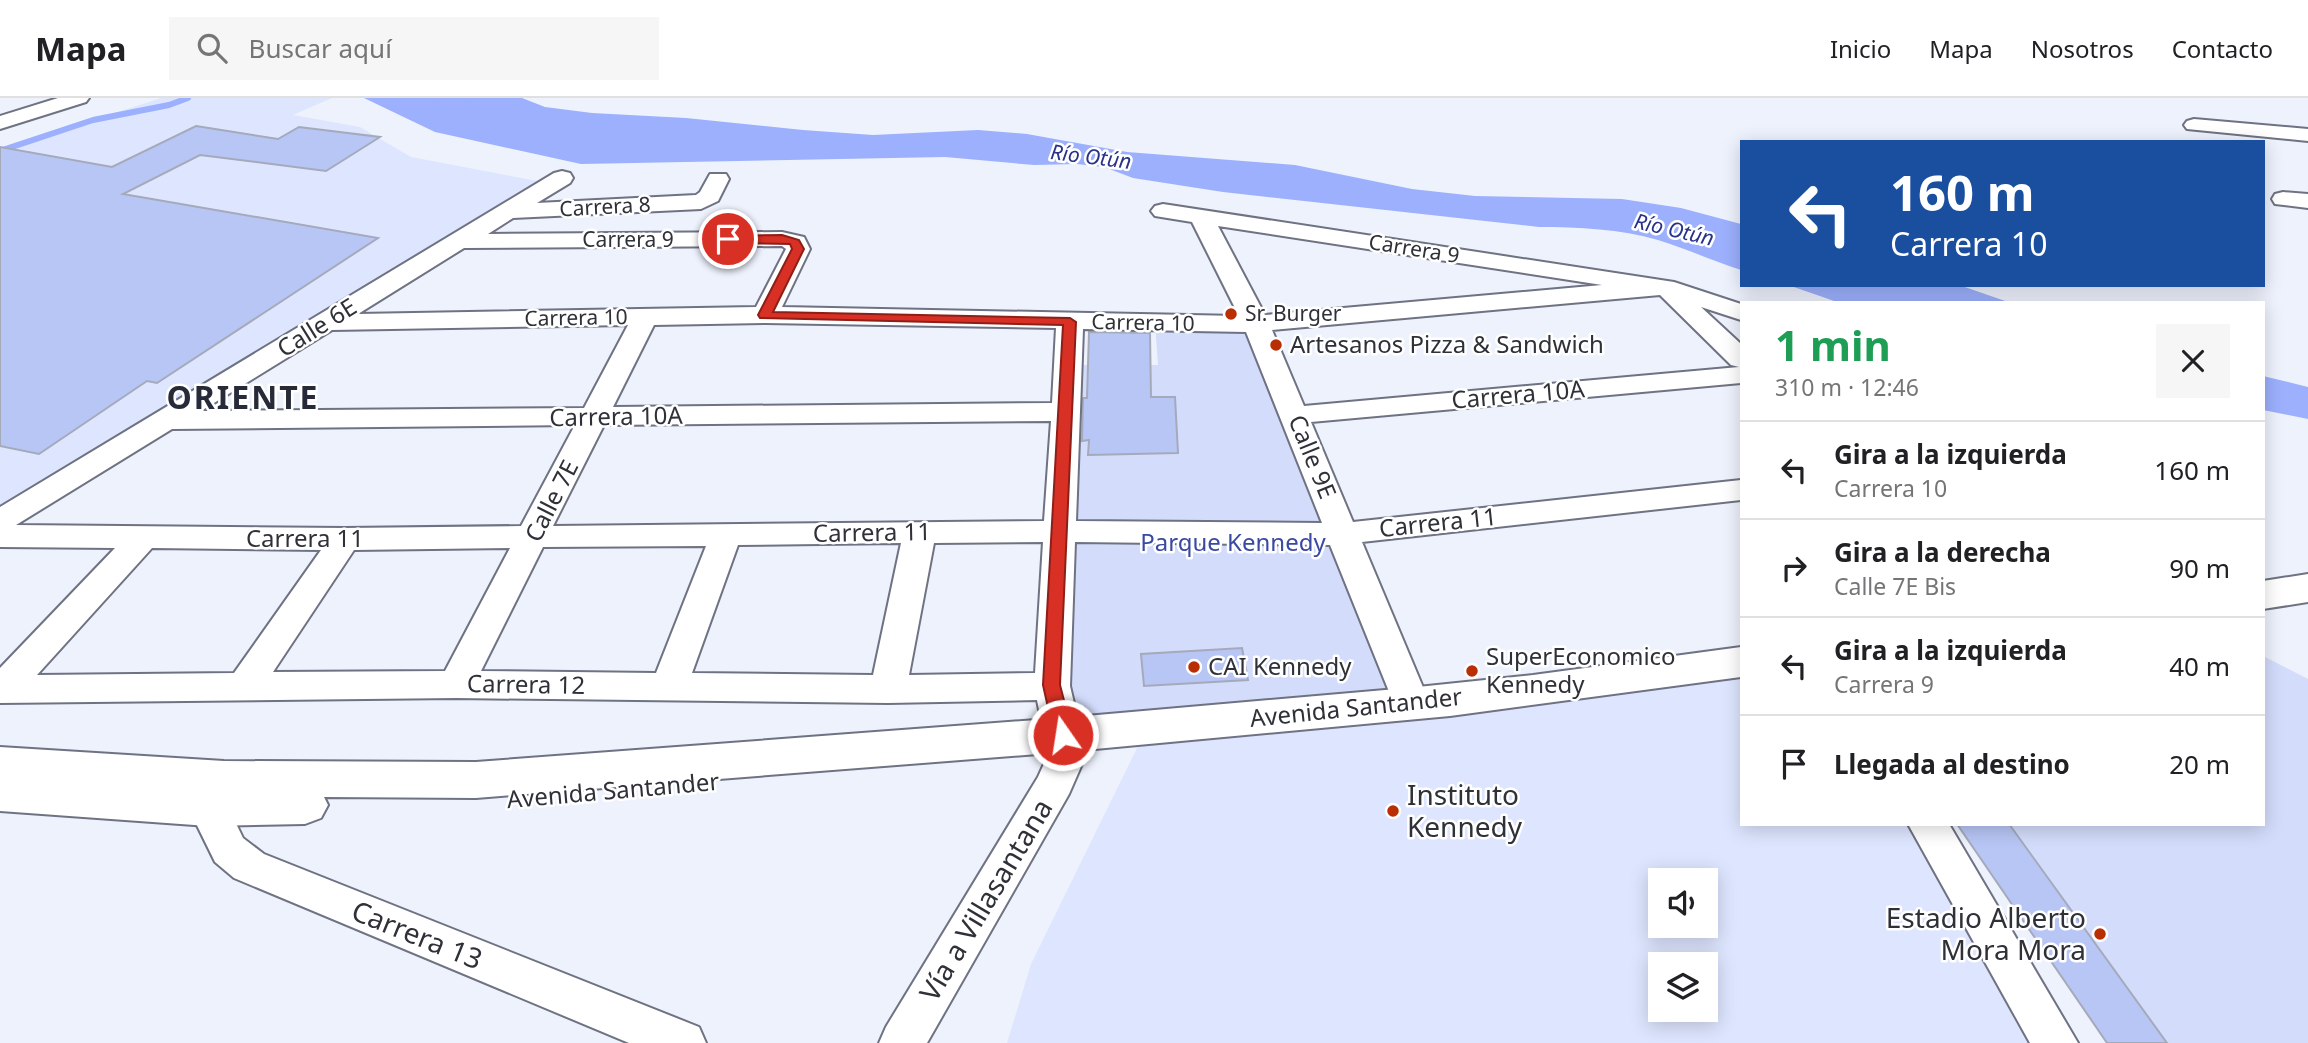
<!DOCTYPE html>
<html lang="es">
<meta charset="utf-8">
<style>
body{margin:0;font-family:"Noto Sans",sans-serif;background:#f6f6f6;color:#202124;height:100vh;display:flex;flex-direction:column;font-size:26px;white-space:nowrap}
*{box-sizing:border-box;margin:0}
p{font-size:23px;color:#757577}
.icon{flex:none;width:38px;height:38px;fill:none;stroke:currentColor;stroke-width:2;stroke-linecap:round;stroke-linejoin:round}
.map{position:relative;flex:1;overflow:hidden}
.side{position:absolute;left:1740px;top:203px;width:525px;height:525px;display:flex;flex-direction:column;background:#fff;border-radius:0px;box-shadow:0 4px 18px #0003}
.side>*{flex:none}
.banner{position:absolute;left:1740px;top:42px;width:525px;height:147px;border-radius:0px;box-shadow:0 4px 18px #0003;background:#1a4fa0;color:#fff;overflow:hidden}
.buttons{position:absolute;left:1648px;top:770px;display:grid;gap:14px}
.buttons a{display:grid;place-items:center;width:70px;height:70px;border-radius:0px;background:#fff;box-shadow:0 4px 18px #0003;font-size:35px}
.pin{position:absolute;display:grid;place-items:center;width:60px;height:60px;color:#fff;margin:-30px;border:4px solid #fff;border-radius:50%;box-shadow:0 2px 7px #0007}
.me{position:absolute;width:77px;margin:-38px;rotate:347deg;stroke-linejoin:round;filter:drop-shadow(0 0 5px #0008)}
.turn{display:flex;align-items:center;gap:24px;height:147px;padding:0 35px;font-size:32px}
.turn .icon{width:91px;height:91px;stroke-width:2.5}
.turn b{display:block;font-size:49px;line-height:60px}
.round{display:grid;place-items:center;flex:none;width:74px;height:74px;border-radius:0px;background:#f6f6f6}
.overview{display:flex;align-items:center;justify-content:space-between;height:119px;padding:0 35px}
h1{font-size:42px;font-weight:700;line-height:52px;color:#1e9e55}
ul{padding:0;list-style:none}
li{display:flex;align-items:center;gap:21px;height:98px;padding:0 35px;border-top:2px solid #e0e0e0}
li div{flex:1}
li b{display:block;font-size:26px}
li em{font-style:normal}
header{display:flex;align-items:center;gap:42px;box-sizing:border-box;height:98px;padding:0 35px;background:#fff;border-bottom:2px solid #e0e0e0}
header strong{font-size:33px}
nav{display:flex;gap:38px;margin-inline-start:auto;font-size:24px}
.search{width:490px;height:63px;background:#f6f6f6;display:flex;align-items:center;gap:18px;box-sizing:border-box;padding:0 24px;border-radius:0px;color:#757577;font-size:26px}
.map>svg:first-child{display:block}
.built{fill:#dee6ff;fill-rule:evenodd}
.green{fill:#d3dcfb;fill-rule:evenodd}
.water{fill:#9cb0fd;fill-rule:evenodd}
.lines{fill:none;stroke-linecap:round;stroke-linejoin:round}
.stream{stroke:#9cb0fd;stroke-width:6}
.river{fill:#9cb0fd;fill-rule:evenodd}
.building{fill:#b8c6f5;stroke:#a5aabb;stroke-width:2}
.minor-casing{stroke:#6e7282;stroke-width:4}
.tertiary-casing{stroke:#6e7282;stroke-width:4}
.minor{fill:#fff;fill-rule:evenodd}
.tertiary{fill:#fff;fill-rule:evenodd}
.route{fill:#d93025;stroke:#8d1f18;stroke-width:2}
.poi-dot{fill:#b92f03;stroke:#fff;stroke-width:2.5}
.labels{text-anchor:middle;stroke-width:5;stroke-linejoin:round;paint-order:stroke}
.far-water-label{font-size:21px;font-style:italic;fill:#293289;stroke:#fff}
.far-street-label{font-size:21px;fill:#2f3138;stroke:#fff}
.far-poi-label{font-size:21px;fill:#2f3138;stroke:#fff;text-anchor:start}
.street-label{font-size:24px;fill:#2f3138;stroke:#fff}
.poi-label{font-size:24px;fill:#2f3138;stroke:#fff;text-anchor:start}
.park-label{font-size:24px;fill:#3a49a1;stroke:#fff}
.near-poi-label{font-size:28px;fill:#2f3138;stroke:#fff;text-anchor:start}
.near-street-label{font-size:28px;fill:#2f3138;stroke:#fff}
.district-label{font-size:32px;font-weight:bold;letter-spacing:2px;fill:#272b39;stroke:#fff}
</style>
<header>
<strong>Mapa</strong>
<div class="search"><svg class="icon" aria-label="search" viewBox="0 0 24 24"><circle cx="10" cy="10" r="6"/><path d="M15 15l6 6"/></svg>Buscar aquí</div>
<nav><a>Inicio</a><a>Mapa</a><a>Nosotros</a><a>Contacto</a></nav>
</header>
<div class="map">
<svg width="2308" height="945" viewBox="0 0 2308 945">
<rect width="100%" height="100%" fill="#eef2fd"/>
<!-- built -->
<path class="built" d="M161 0H332L293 17 360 29 411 59 553 86 0 423V52Z
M1741 564V726H1928L2055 945H1007L1031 866 1140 644ZM1661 782H1706V828H1661ZM1661 866H1706V912H1661Z"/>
<!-- green -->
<path class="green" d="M1155 225 1256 226 1412 606 1063 637 1069 267H1158ZM1175 299 1177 355 1089 357V342H1079L1081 300ZM1242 550 1247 582 1144 588 1142 556Z
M2263 558 2308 581V945H2107L1957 726H2263Z"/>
<!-- water -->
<path class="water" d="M364 0H522L545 9 592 15 686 20 803 32 873 37 978 32 1027 36 1127 54 1295 67 1412 91 1475 98 1622 101 1681 110 1741 126V172C1713 163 1687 151 1658 142 1620 131 1579 129 1539 129L1223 94 1133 80 1104 69 1077 66 1034 67 945 59 581 66 435 34ZM511 37 662 40 716 43 727 47 717 51C648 52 577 53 509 39Z
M1788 187H1959L2011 205H1840Z
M2263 278 2308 289V321L2263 312Z"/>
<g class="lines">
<!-- stream -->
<path class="stream" d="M0 53 93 22 169 7 188 0"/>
<!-- river -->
<path class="river" d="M433 0H465L477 15 496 24 524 29 623 36H797L809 39 814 46 809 53 797 56H623L524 49 475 39 453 29Z"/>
</g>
<!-- building -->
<path class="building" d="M196 28 278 41 299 29 380 39 326 73 200 57 123 96 378 140 157 285 147 283 39 356 0 348V49L112 69Z
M1089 234 1150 235 1151 299H1175L1178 355 1088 357 1089 342 1082 343 1083 300H1087Z
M1242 550 1248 582 1144 588 1141 556Z
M1957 726H2009L2167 945H2107Z"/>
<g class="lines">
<!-- minor casing -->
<g class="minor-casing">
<path id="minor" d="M58 0H89L86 4 0 31V18Z
M2194 21 2308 31V43L2187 31 2184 27 2187 23Z
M562 73 570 75 573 80 570 85 537 105 696 97 700 94 710 76H726L729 81 718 103 701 111 513 120 488 136 782 134 804 139 810 151 782 209 1239 218 1192 124 1155 118 1151 113 1155 108 1163 106 1674 184 1741 206V222L1701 209 1741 246V285L1311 324 1353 424 1741 382V402L1362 444 1430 606 1425 616 1412 620 1399 616 1394 606 1330 447 1075 444 1070 588 1086 657 1069 696 927 945H879L886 929 1038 679 1048 657 1037 602 888 605 456 600 0 605V570L115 450 0 449V409L554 75ZM1218 128 1602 187 1265 217ZM782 148 786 151 756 209 358 216 464 150ZM1660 197 1731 267 1739 269 1304 308 1272 232ZM765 225 1056 230 1052 305 613 309 654 227ZM628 227 584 310 201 313 332 232ZM1083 231 1246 234 1322 425 1076 423ZM1051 323 1044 423 553 428 604 327ZM575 327 521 428 345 430 16 427 172 331ZM1043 444 1035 575 909 577 934 445ZM901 445 873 577 692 575 738 447ZM706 448 656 575 481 573 543 449ZM152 450 321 452 234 575 37 577ZM510 450 445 573 273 574 354 452Z
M2283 94 2308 96V110L2275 106 2272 101 2275 96Z
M219 673 233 678 239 689 228 709 243 740 264 756 699 929 706 945H629L234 780 215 764 188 709 205 678Z
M1908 726H1949L2078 945H2030Z"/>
</g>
<!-- tertiary casing -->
<g class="tertiary-casing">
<path id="tertiary" d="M2308 476V504L2263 511V483Z
M1741 549V579L1450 618 1063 654 476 700 324 699 328 707 321 720 305 726 208 728 0 713V649L224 663 476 664 1063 620 1408 590 1533 577Z"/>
</g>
<!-- minor -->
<use href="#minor" class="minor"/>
<!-- tertiary -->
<use href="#tertiary" class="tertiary"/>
</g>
<!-- route -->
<path class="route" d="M782 137 799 142 804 151 773 214 1070 220 1076 224 1060 587 1073 637 1070 642H1057L1054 637 1043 587 1063 227 760 220 758 217 792 151 790 146 728 145 723 141 728 138Z"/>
<!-- markers -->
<g class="poi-dot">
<circle cx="1231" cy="216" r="7"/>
<circle cx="1276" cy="247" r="7"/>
<circle cx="1194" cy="569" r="7"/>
<circle cx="1472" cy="573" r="7"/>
<circle cx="1393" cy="713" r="7"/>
<circle cx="2100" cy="836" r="7"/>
</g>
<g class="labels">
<!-- far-water labels -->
<g class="far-water-label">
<text transform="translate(1091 59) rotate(7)" y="7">Río Otún</text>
<text transform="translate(1674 132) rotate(13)" y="7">Río Otún</text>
</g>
<!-- far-street labels -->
<g class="far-street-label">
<text transform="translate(605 109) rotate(-3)" y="7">Carrera 8</text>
<text x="628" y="149">Carrera 9</text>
<text transform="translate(1414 151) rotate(9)" y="7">Carrera 9</text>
<text transform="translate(576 220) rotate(-1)" y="7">Carrera 10</text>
<text transform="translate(1143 225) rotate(1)" y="7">Carrera 10</text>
</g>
<!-- far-poi labels -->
<g class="far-poi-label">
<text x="1245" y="223">Sr. Burger</text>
</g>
<!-- street labels -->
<g class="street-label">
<text transform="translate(317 230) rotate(-32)" y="8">Calle 6E</text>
<text transform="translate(1518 297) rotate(-5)" y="8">Carrera 10A</text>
<text transform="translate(616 319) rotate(-1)" y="8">Carrera 10A</text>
<text transform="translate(1312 359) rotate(68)" y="8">Calle 9E</text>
<text transform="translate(552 403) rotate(-63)" y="8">Calle 7E</text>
<text transform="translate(1438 425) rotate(-6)" y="8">Carrera 11</text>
<text transform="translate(872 435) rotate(-1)" y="8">Carrera 11</text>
<text x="305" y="449">Carrera 11</text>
<text transform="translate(526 587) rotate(1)" y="8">Carrera 12</text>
<text transform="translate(1356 610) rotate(-6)" y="8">Avenida Santander</text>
<text transform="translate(613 693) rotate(-5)" y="8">Avenida Santander</text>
</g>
<!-- poi labels -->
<g class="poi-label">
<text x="1290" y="255">Artesanos Pizza &amp; Sandwich</text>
<text x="1486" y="567">SuperEconomico<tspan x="1486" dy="28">Kennedy</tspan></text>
<text x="1208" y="577">CAI Kennedy</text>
</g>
<!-- park labels -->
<g class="park-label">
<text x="1233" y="453">Parque Kennedy</text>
</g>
<!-- near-poi labels -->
<g class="near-poi-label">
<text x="1407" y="707">Instituto<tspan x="1407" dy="32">Kennedy</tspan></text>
<text x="2086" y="830" text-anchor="end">Estadio Alberto<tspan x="2086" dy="32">Mora Mora</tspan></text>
</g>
<!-- near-street labels -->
<g class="near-street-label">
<text transform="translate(986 802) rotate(-59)" y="10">Vía a Villasantana</text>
<text transform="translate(417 837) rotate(22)" y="10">Carrera 13</text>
</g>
<!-- district labels -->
<g class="district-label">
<text x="243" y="311">ORIENTE</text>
</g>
</g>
</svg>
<div class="buttons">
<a><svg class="icon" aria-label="sound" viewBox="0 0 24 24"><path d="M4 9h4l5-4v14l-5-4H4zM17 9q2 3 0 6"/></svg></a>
<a><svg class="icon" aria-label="layers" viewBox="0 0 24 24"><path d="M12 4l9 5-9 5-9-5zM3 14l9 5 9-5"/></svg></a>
</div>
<div class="pin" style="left:728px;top:141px;background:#d93025"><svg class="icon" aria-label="arrive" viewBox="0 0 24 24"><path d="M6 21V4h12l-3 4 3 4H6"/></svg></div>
<svg class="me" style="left:1063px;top:637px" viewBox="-20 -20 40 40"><circle r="17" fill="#d93025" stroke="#fff" stroke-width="3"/><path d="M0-11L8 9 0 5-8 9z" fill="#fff"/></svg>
<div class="banner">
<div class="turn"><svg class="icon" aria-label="left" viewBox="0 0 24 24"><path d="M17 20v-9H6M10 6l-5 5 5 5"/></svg><div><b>160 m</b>Carrera 10</div></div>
</div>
<section class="side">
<div class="overview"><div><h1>1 min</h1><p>310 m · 12:46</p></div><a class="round"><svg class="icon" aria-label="close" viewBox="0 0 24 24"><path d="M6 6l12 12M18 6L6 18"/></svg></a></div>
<ul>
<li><svg class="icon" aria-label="left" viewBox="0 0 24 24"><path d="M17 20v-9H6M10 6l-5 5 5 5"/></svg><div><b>Gira a la izquierda</b><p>Carrera 10</p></div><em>160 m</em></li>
<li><svg class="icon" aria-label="right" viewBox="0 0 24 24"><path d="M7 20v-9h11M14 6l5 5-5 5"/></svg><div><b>Gira a la derecha</b><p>Calle 7E Bis</p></div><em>90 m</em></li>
<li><svg class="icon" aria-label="left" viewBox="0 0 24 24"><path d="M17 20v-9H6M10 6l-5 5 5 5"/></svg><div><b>Gira a la izquierda</b><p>Carrera 9</p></div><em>40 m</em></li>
<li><svg class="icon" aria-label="arrive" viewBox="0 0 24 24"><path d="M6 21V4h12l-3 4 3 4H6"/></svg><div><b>Llegada al destino</b></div><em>20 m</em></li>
</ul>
</section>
</div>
